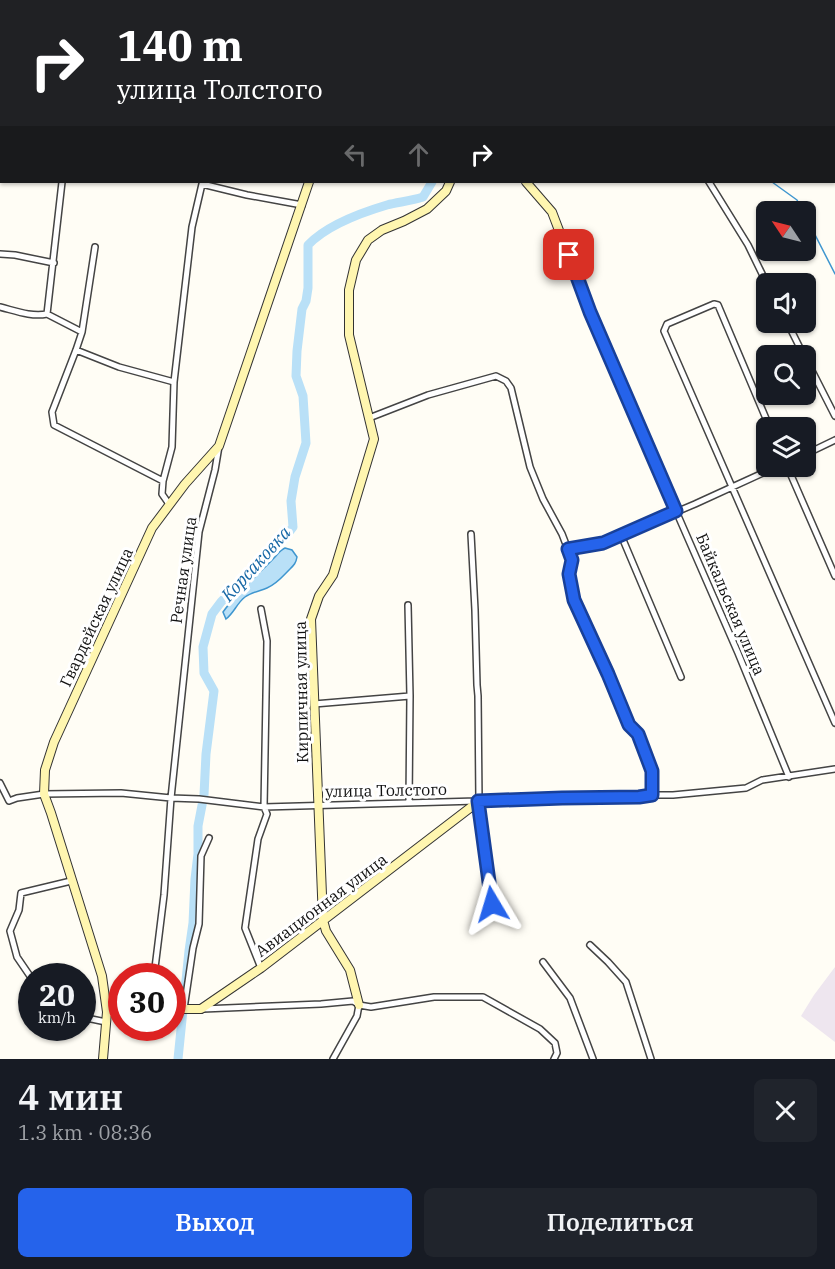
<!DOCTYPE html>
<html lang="ru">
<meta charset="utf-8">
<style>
body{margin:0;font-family:"IBM Plex Serif",serif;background:#20242c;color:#f1f3f6;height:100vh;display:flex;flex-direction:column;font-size:22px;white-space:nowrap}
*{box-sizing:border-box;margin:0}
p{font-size:20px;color:#9ea1a6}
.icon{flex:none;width:33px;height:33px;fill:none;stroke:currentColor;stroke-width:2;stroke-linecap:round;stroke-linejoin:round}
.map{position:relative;height:1059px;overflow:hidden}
.panel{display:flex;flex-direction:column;background:#171b24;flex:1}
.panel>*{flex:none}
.top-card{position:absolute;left:0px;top:0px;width:836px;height:183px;box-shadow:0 2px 4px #0004;background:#202124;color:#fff;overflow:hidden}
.needle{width:39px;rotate:305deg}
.fabs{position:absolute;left:756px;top:201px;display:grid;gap:12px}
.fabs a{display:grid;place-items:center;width:60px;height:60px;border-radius:9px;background:#171b24;box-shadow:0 2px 4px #0004;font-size:30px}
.speed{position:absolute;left:18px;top:963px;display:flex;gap:12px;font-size:30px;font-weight:700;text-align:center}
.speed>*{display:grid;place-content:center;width:78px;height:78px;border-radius:50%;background:#171b24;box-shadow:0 2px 4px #0004;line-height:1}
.speed small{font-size:15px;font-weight:400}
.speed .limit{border:9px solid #d22;background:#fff;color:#111}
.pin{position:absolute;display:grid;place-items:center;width:51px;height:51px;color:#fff;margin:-26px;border-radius:12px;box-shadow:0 3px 9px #0006}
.me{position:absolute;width:66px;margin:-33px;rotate:353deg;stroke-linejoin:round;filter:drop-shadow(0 0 4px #0008)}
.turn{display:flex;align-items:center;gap:21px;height:126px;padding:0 18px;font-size:27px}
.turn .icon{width:78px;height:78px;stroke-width:2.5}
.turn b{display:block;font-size:42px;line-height:51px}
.lanes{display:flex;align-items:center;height:57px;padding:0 18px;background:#0003;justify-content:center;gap:30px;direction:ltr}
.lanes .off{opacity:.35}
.round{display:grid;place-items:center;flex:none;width:63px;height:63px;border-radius:9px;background:#20242c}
.summary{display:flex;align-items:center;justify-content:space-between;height:102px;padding:0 18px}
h1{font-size:36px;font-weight:600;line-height:45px}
.cta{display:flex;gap:12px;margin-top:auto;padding:12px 18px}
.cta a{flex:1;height:69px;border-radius:9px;background:#2563eb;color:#fff;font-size:24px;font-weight:600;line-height:69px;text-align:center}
.cta a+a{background:#20242c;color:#f1f3f6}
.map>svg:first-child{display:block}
.industrial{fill:#eee6ef}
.water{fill:#b9e0f7;stroke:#3f96cf;stroke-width:1.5}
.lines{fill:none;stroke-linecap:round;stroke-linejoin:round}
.stream{stroke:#3f96cf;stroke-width:1.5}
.river{stroke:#b9e0f7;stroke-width:9}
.street-casing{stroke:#444;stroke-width:8}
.secondary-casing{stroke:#333;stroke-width:10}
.street{stroke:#fff;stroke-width:5}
.secondary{stroke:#fff6b0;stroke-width:8}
.route-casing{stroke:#184099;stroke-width:15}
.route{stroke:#2563eb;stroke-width:10}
.labels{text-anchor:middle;stroke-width:6;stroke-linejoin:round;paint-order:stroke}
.street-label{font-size:16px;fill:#111;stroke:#fff}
.water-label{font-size:18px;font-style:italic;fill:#1768a6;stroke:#fff}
</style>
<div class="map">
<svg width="835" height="1059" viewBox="0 0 835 1059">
<rect width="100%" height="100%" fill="#fffdf5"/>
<!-- industrial -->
<path class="industrial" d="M835 967V1042L801 1016 814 995Z"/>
<!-- water -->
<path class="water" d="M285 548 292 550 297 557C296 563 294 565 290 569 282 577 277 584 267 588 260 591 252 592 245 597 237 603 234 613 226 619L223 612C238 591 257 576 274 558 278 554 280 550 285 548Z"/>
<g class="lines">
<!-- stream -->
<path class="stream" d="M772 182 797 200 803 212
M806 217 835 274"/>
<!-- river -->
<path class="river" d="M447 0 448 2
M178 1059 189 951 193 923 195 879 198 854V826L204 795 206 754 214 691 204 673 203 647 212 614 221 602 286 536 293 527 291 501 295 477 306 443 303 396 296 376 297 351 302 309 306 301 308 288V245C327 225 360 213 387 205 399 202 411 201 423 197L432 182"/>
<!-- street casing -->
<g class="street-casing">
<path id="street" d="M631 0 632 2
M701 0V2
M742 0V2
M801 0V2
M81 2V0
M834 51 835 53
M834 171 835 172
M62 182 47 314 82 332 76 350 52 412 54 425 163 481
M709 182 748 245 767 284
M0 254 15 255 54 263
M0 307C16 311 31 317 47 314
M787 322 804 356
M82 332 95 247
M76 350 119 367 174 382
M806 359 835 416
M369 418 428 395 496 376 506 381 511 388 530 467 543 499 562 534 572 560 569 574 574 600 608 673 629 725 638 734 652 771 653 795 639 797
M770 428 718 305 714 304 667 324 664 331 835 723
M806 454 835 440
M787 466 835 576
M169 504 162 494 163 481 172 447 174 382 192 227 202 184 247 195 302 205
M676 511 738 653 789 777
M471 534 475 610 477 685 478 696 479 801 492 904
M621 535 681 677
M568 549 603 543 695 504 778 466
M408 605 410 696 409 803
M314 704 410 696
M0 783 9 801 17 798 44 794 121 793 171 798 199 799 264 807 477 801
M653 795H673L746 788 762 780 835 769
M590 945 608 962 626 982 651 1059
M543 962 570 998 593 1059
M261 968 245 928 258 839 267 814 264 807 267 641 261 609
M154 976 164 895 171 798 199 532 215 470 219 446
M32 979 17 957 10 931 19 910 21 893 71 881
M184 1009 193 948 199 924 201 856 209 838
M203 1009 321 1004 353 1001 359 1005 371 1007 434 997H483L540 1029 555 1043 557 1053 554 1059
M82 1017 106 1022
M333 1059 357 1016 359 1005"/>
</g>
<!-- secondary casing -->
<g class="secondary-casing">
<path id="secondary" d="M514 0V2
M358 2 359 0
M480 2 485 0
M526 182 552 212 590 312 676 511
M359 1005 350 970 326 931 323 920 311 619 319 596 333 575 374 439 349 335V290L356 260 368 240 382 230 404 221 427 209 446 191 450 182
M172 1009H201L261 968 479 801 562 797H639
M107 1012H122
M103 1059 107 1012 102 976 51 813 44 794 45 770 54 742 152 528 185 484 219 446 309 182"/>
</g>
<!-- street -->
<use href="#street" class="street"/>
<!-- secondary -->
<use href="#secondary" class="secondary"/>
</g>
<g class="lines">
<!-- route casing -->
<g class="route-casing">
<path id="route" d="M492 904 478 801 562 798 639 797 652 795V771L638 734 629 725 608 674 574 600 569 574 572 560 568 549 603 543 676 511 590 312 569 255"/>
</g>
<!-- route -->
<use href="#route" class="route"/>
</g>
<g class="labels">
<!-- street labels -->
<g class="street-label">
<text transform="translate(183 570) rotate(-82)" y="6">Речная улица</text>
<text transform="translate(731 604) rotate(67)" y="6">Байкальская улица</text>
<text transform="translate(96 617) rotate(-65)" y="6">Гвардейская улица</text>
<text transform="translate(301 692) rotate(-91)" y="6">Кирпичная улица</text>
<text transform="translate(386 790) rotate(-1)" y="6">улица Толстого</text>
<text transform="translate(321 905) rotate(-37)" y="6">Авиационная улица</text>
</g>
<!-- water labels -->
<g class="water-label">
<text transform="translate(256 564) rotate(-48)" y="6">Корсаковка</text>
</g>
</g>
</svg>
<div class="fabs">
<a><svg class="needle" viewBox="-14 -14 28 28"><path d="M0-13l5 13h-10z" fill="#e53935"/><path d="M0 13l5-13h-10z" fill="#9ea1a6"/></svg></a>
<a><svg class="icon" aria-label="sound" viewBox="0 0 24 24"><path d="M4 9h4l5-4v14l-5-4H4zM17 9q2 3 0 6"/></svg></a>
<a><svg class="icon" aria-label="search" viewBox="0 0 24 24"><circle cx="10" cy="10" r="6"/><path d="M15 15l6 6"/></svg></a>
<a><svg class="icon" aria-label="layers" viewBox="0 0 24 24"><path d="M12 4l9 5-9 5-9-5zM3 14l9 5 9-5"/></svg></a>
</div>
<div class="speed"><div>20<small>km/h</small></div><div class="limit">30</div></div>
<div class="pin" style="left:569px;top:255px;background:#d93025"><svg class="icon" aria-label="arrive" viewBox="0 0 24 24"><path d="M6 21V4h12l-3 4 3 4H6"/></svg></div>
<svg class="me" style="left:492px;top:904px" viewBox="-20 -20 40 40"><path d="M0-17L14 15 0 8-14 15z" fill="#2563eb" stroke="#fff" stroke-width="4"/></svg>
<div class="top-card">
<div class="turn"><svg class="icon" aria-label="right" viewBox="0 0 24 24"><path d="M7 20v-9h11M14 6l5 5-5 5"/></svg><div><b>140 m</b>улица Толстого</div></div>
<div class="lanes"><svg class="icon off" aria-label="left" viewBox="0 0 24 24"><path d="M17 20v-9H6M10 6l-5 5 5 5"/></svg><svg class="icon off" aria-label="ahead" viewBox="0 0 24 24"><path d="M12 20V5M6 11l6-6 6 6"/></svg><svg class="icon" aria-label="right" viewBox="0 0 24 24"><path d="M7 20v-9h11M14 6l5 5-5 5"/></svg></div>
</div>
</div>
<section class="panel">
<div class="summary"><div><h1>4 мин</h1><p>1.3 km · 08:36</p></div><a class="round"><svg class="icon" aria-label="close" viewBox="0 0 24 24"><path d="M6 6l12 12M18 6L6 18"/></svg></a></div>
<div class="cta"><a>Выход</a><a>Поделиться</a></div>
</section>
